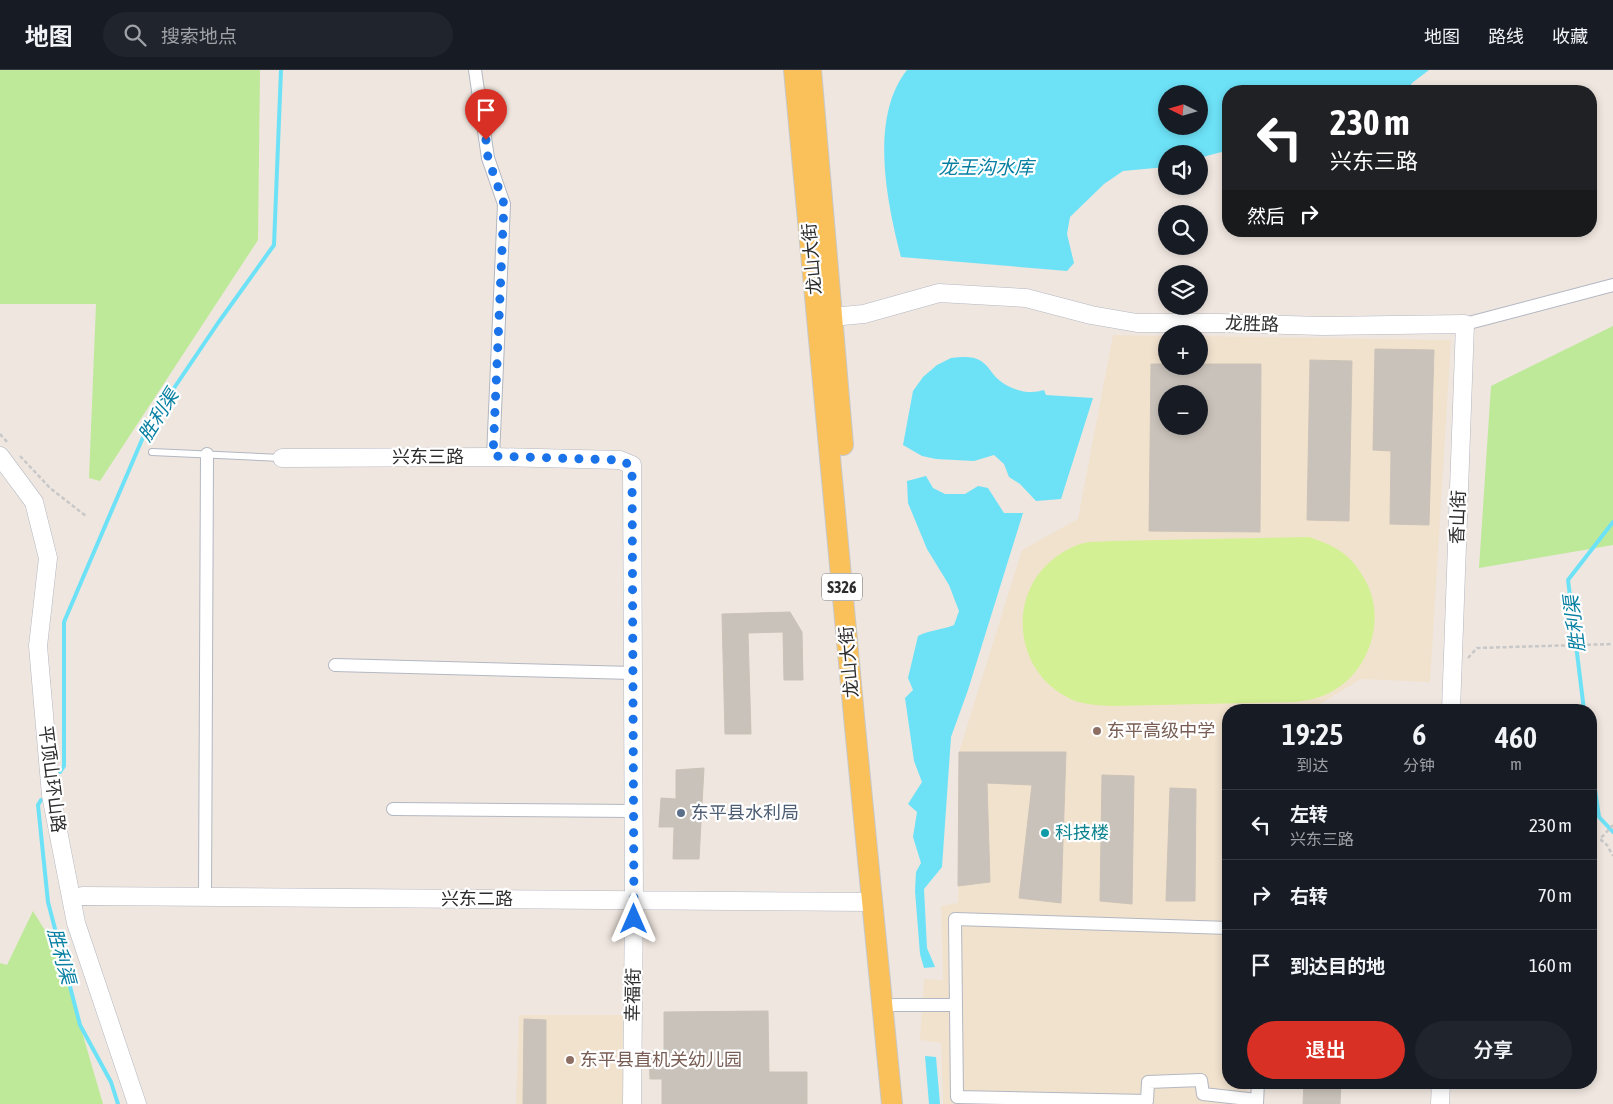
<!DOCTYPE html>
<html lang="zh">
<meta charset="utf-8">
<style>
body{margin:0;font-family:"Asap Condensed","Noto Sans SC",sans-serif;background:#20242c;color:#f1f3f6;height:100vh;display:flex;flex-direction:column;font-size:19px;white-space:nowrap}
*{box-sizing:border-box;margin:0}
p{font-size:16px;color:#9ea1a6}
.icon{flex:none;width:28px;height:28px;fill:none;stroke:currentColor;stroke-width:2;stroke-linecap:round;stroke-linejoin:round}
.map{position:relative;flex:1;overflow:hidden}
.panel{position:absolute;left:1222px;top:634px;width:375px;height:385px;display:flex;flex-direction:column;background:#171b24;border-radius:20px;box-shadow:0 2px 8px #0003}
.panel>*{flex:none}
.top-card{position:absolute;left:1222px;top:15px;width:375px;height:152px;border-radius:20px;box-shadow:0 2px 8px #0003;background:#202124;color:#fff;overflow:hidden}
.needle{width:32px;rotate:275deg}
.controls{position:absolute;left:1158px;top:15px;display:grid;gap:10px}
.controls a{display:grid;place-items:center;width:50px;height:50px;border-radius:50%;background:#171b24;box-shadow:0 2px 8px #0003;font-size:25px}
.pin{position:absolute;display:grid;place-items:center;width:42px;height:42px;color:#fff;margin:-51px -21px;border-radius:50% 50% 50% 0;rotate:-45deg;box-shadow:0 0 5px #0007}
.pin .icon{rotate:45deg}
.me{position:absolute;width:55px;margin:-28px;rotate:0deg;stroke-linejoin:round;filter:drop-shadow(0 0 4px #0008)}
.turn{display:flex;align-items:center;gap:18px;height:105px;padding:0 25px;font-size:22px}
.turn .icon{width:65px;height:65px;stroke-width:2.5}
.turn b{display:block;font-size:35px;line-height:42px}
.then{display:flex;align-items:center;height:48px;padding:0 25px;background:#0003;gap:10px;font-size:19px}
.eta{display:flex;justify-content:space-evenly;align-items:center;height:85px;text-align:center}
.eta b{font-size:30px;font-weight:600;line-height:35px}
.cta{display:flex;gap:10px;margin-top:auto;padding:10px 25px}
.cta a{flex:1;height:58px;border-radius:30px;background:#d93025;color:#fff;font-size:20px;font-weight:600;line-height:58px;text-align:center}
.cta a+a{background:#20242c;color:#f1f3f6}
ul{padding:0;list-style:none}
li{display:flex;align-items:center;gap:15px;height:70px;padding:0 25px;border-top:1px solid #363941}
li div{flex:1}
li b{display:block;font-size:19px}
li em{font-style:normal}
header{display:flex;align-items:center;gap:30px;box-sizing:border-box;height:70px;padding:0 25px;background:#171b24;border-bottom:1px solid #363941}
header strong{font-size:24px}
nav{display:flex;gap:28px;margin-inline-start:auto;font-size:18px}
.search{width:350px;height:45px;background:#20242c;display:flex;align-items:center;gap:12px;box-sizing:border-box;padding:0 18px;border-radius:28px;color:#9ea1a6;font-size:19px}
.map>svg:first-child{display:block}
.education{fill:#f1e2ce;fill-rule:evenodd}
.green{fill:#bde999}
.pitch{fill:#d4f094}
.water{fill:#6de2f7;fill-rule:evenodd}
.lines{fill:none;stroke-linecap:round;stroke-linejoin:round}
.stream{stroke:#6de2f7;stroke-width:4}
.building{fill:#c8c2ba;stroke:#cbc2b8;fill-rule:evenodd}
.lane-casing{stroke:#b3b7c1;stroke-width:8}
.street-casing{stroke:#b3b7c1;stroke-width:14}
.secondary-casing{stroke:#b3b7c1;stroke-width:19}
.primary-casing{stroke:#c8c8c8;stroke-width:22}
.path{stroke:#c8c8c8;stroke-width:2.5;stroke-dasharray:4 2.5;stroke-linecap:butt}
.lane{stroke:#fff;stroke-width:6}
.street{stroke:#fff;stroke-width:12}
.secondary{stroke:#fff;stroke-width:18}
.primary{stroke:#fac15a;stroke-width:20}
.route{stroke:#1a73e8;stroke-width:9;stroke-dasharray:0 16.2}
.education-dot{fill:#8d6e63;stroke:#fff;stroke-width:2}
.service-dot{fill:#5c6f8a;stroke:#fff;stroke-width:2}
.culture-dot{fill:#0f9aa8;stroke:#fff;stroke-width:2}
.labels{text-anchor:middle;stroke-width:4.5;stroke-linejoin:round;paint-order:stroke}
.shield{fill:#fff;stroke:#6c6c6c;stroke-width:1}
.shield-label{font-size:16px;font-weight:bold;fill:#2d2d2d}
.street-label{font-size:18px;fill:#2d2d2d;stroke:#fff}
.education-label{font-size:18px;fill:#785e54;stroke:#fff;text-anchor:start}
.service-label{font-size:18px;fill:#4e5e75;stroke:#fff;text-anchor:start}
.culture-label{font-size:18px;fill:#0d838f;stroke:#fff;text-anchor:start}
.water-label{font-size:19px;font-style:italic;fill:#067fa1;stroke:#fff}
</style>
<header>
<strong>地图</strong>
<div class="search"><svg class="icon" aria-label="search" viewBox="0 0 24 24"><circle cx="10" cy="10" r="6"/><path d="M15 15l6 6"/></svg>搜索地点</div>
<nav><a>地图</a><a>路线</a><a>收藏</a></nav>
</header>
<div class="map">
<svg width="1613" height="1034" viewBox="0 0 1613 1034">
<rect width="100%" height="100%" fill="#efe6df"/>
<!-- education -->
<path class="education" d="M1113 265 1166 266V296H1199V266L1451 270 1430 612 1361 609 1310 640H1229V1012L1248 1013 1246 1034H943L941 973 920 970 924 909 943 910 941 836 958 833 959 682 1022 480 1078 449ZM1166 324H1199V356H1166Z
M519 945H624L623 1034H516Z"/>
<!-- green -->
<path class="green" d="M0 0H260L258 170 100 411 89 408 96 234H0Z
M1613 256V475L1479 498 1491 316Z
M33 841 59 883 103 1034H0V893L7 895Z"/>
<!-- pitch -->
<path class="pitch" d="M1309 467C1320 471 1330 474 1340 481 1351 488 1359 499 1365 510 1388 550 1368 607 1325 625 1315 629 1305 631 1295 632L1112 636C1096 635 1079 635 1065 626 1015 599 1008 527 1051 491 1060 483 1072 476 1084 473 1092 471 1102 472 1110 471Z"/>
<!-- water -->
<path class="water" d="M907 0H1429L1412 13 1407 21H1229V80L1199 88V84H1166V97L1123 101 1104 114 1070 147 1067 164 1074 193 1067 201 901 187C887 133 869 48 907 0ZM1166 24H1199V56H1166Z
M961 287C966 287 972 287 977 289 988 293 991 304 999 310 1011 320 1029 325 1044 320L1046 325 1093 328 1061 429 1036 431 1020 414 1009 407 1004 394 994 385 974 391 936 389 922 386 903 375 913 321 923 307 937 295 951 288Z
M926 406 933 418 945 424H965L978 416 988 418 1004 443H1023L968 620 951 667 942 797 924 819 927 878 935 897 924 898 920 884 915 821 916 802 921 793 913 767 917 742 908 734 922 712 914 691 905 628 913 620 908 608 918 566C929 560 942 560 954 555L959 541 949 515 927 479 908 433 907 411Z
M925 986 936 987 940 1034H929Z"/>
<g class="lines">
<!-- stream -->
<path class="stream" d="M1584 640 1568 510 1613 452
M1591 692 1599 747 1613 762
M60 702 64 696V552L147 358 218 253 274 175 281 0
M41 730 38 735 48 832 80 955 111 1012 118 1034"/>
</g>
<!-- building -->
<path class="building" d="M1375 279 1434 280 1429 455 1390 454 1391 381 1373 380Z
M1310 290 1352 291 1349 451 1307 450Z
M1151 294H1166V296H1199V294H1261L1260 462 1149 461ZM1166 324H1199V356H1166Z
M790 542 802 562 803 610H784L783 562 748 563 751 664H725L722 544Z
M959 682H1066L1061 833 1019 828 1032 715 987 713 990 812 958 816Z
M704 698 699 789H673L674 757H659L661 728 676 729V700Z
M1102 705 1134 706 1132 834 1100 831Z
M1170 718 1196 719 1195 831H1166Z
M768 941 769 1002H807V1034H662V1009H650L649 981H664V942Z
M524 949 546 950V1034H523Z
M1304 1012H1341L1340 1034H1303Z"/>
<g class="lines">
<!-- lane casing -->
<g class="lane-casing">
<path id="lane" d="M152 382 281 388"/>
</g>
<!-- street casing -->
<g class="street-casing">
<path id="street" d="M475 0 488 88 504 134 493 387
M1465 254 1613 215
M335 595 633 603
M393 739 634 741
M205 827 207 384
M1229 858 955 849 957 1027 1147 1031 1148 1012 1201 1010 1203 1024 1257 1030
M894 935H955
M1257 1034 1258 1012"/>
</g>
<!-- secondary casing -->
<g class="secondary-casing">
<path id="secondary" d="M832 247 864 244 939 223 1026 228 1091 245 1137 253H1217L1322 256 1465 254 1451 640
M0 386 34 432 48 488 38 576 51 725 76 853 137 1034
M282 388 493 387 620 390 632 395 634 830 632 1034
M82 826 872 832
M1440 1034 1441 1012"/>
</g>
<!-- primary casing -->
<g class="primary-casing">
<path id="primary" d="M794 0 855 657 892 1034
M811 0 843 375"/>
</g>
<!-- path -->
<path class="path" d="M0 364 8 373
M20 386 50 418 86 446
M1468 588 1477 578 1613 574
M1613 755 1600 769 1607 775 1613 786"/>
<!-- lane -->
<use href="#lane" class="lane"/>
<!-- street -->
<use href="#street" class="street"/>
<!-- secondary -->
<use href="#secondary" class="secondary"/>
<!-- primary -->
<use href="#primary" class="primary"/>
</g>
<g class="lines">
<!-- route -->
<path class="route" d="M486 70 488 88 504 134 493 386 620 390 632 396 634 849"/>
</g>
<!-- markers -->
<g class="education-dot">
<circle cx="1097" cy="661" r="5"/>
<circle cx="570" cy="990" r="5"/>
</g>
<circle class="service-dot" cx="681" cy="743" r="5"/>
<circle class="culture-dot" cx="1045" cy="763" r="5"/>
<g class="labels">
<!-- shield labels -->
<rect class="shield" x="822" y="503.5" width="40" height="27" rx="4"/>
<g class="shield-label">
<text x="842" y="523">S326</text>
</g>
<!-- street labels -->
<g class="street-label">
<text transform="translate(812 189) rotate(-95)" y="6">龙山大街</text>
<text transform="translate(1252 254) rotate(2)" y="6">龙胜路</text>
<text x="428" y="393">兴东三路</text>
<text transform="translate(1458 447) rotate(-88)" y="6">香山街</text>
<text transform="translate(849 592) rotate(-95)" y="6">龙山大街</text>
<text transform="translate(52 709) rotate(83)" y="6">平顶山环山路</text>
<text x="477" y="835">兴东二路</text>
<text transform="translate(633 925) rotate(-89)" y="6">幸福街</text>
</g>
<!-- education labels -->
<g class="education-label">
<text x="1107" y="667">东平高级中学</text>
<text x="580" y="996">东平县直机关幼儿园</text>
</g>
<!-- service labels -->
<g class="service-label">
<text x="691" y="749">东平县水利局</text>
</g>
<!-- culture labels -->
<g class="culture-label">
<text x="1055" y="769">科技楼</text>
</g>
<!-- water labels -->
<g class="water-label">
<text x="986" y="104">龙王沟水库</text>
<text transform="translate(158 345) rotate(-58)" y="7">胜利渠</text>
<text transform="translate(1574 554) rotate(-97)" y="7">胜利渠</text>
<text transform="translate(62 886) rotate(75)" y="7">胜利渠</text>
</g>
</g>
</svg>
<div class="controls">
<a><svg class="needle" viewBox="-14 -14 28 28"><path d="M0-13l5 13h-10z" fill="#e53935"/><path d="M0 13l5-13h-10z" fill="#9ea1a6"/></svg></a>
<a><svg class="icon" aria-label="sound" viewBox="0 0 24 24"><path d="M4 9h4l5-4v14l-5-4H4zM17 9q2 3 0 6"/></svg></a>
<a><svg class="icon" aria-label="search" viewBox="0 0 24 24"><circle cx="10" cy="10" r="6"/><path d="M15 15l6 6"/></svg></a>
<a><svg class="icon" aria-label="layers" viewBox="0 0 24 24"><path d="M12 4l9 5-9 5-9-5zM3 14l9 5 9-5"/></svg></a>
<a>+</a>
<a>−</a>
</div>
<div class="pin" style="left:486px;top:70px;background:#d93025"><svg class="icon" aria-label="arrive" viewBox="0 0 24 24"><path d="M6 21V4h12l-3 4 3 4H6"/></svg></div>
<svg class="me" style="left:634px;top:849px" viewBox="-20 -20 40 40"><path d="M0-17L14 15 0 8-14 15z" fill="#1a73e8" stroke="#fff" stroke-width="4"/></svg>
<div class="top-card">
<div class="turn"><svg class="icon" aria-label="left" viewBox="0 0 24 24"><path d="M17 20v-9H6M10 6l-5 5 5 5"/></svg><div><b>230 m</b>兴东三路</div></div>
<div class="then">然后<svg class="icon" aria-label="right" viewBox="0 0 24 24"><path d="M7 20v-9h11M14 6l5 5-5 5"/></svg></div>
</div>
<section class="panel">
<div class="eta">
<div><b>19:25</b><p>到达</p></div>
<div><b>6</b><p>分钟</p></div>
<div><b>460</b><p>m</p></div>
</div>
<ul>
<li><svg class="icon" aria-label="left" viewBox="0 0 24 24"><path d="M17 20v-9H6M10 6l-5 5 5 5"/></svg><div><b>左转</b><p>兴东三路</p></div><em>230 m</em></li>
<li><svg class="icon" aria-label="right" viewBox="0 0 24 24"><path d="M7 20v-9h11M14 6l5 5-5 5"/></svg><div><b>右转</b></div><em>70 m</em></li>
<li><svg class="icon" aria-label="arrive" viewBox="0 0 24 24"><path d="M6 21V4h12l-3 4 3 4H6"/></svg><div><b>到达目的地</b></div><em>160 m</em></li>
</ul>
<div class="cta"><a>退出</a><a>分享</a></div>
</section>
</div>
